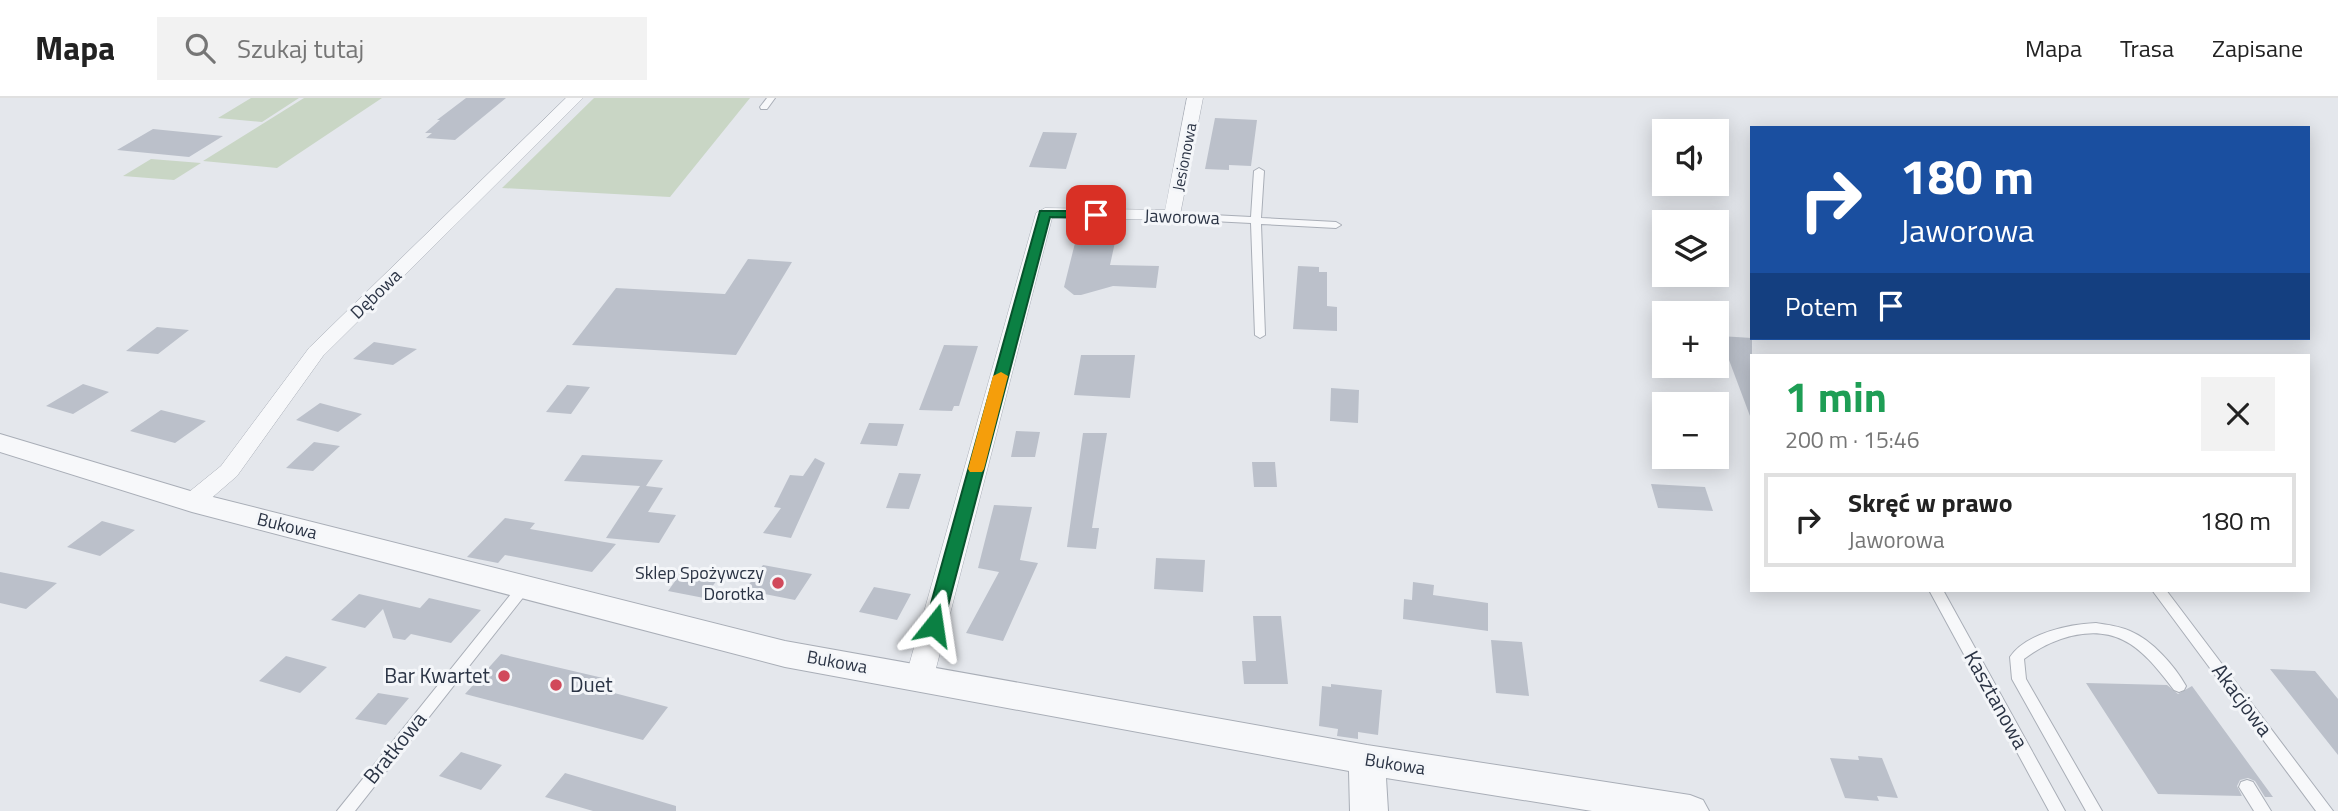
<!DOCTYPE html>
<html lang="pl">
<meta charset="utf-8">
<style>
body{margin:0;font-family:"Titillium Web",sans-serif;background:#f2f2f2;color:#222;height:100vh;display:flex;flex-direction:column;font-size:26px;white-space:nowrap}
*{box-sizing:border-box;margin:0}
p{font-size:23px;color:#767676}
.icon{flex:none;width:38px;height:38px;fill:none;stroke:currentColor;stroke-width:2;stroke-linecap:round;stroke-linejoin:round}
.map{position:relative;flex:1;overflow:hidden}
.details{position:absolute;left:1750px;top:256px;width:560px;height:238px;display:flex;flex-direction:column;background:#fff;border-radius:0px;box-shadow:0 4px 18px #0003}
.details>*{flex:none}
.top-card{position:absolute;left:1750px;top:28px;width:560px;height:214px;border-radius:0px;box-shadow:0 4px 18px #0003;background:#1a4fa0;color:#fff;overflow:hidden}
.tools{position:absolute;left:1652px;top:21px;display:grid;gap:14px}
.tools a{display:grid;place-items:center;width:77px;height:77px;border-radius:0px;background:#fff;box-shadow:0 4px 18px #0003;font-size:35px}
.pin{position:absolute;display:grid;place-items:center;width:60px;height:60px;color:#fff;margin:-30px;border-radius:14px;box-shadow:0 4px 10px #0006}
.me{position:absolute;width:77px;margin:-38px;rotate:15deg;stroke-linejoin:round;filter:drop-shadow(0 0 5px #0008)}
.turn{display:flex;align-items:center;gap:24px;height:147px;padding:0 35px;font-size:32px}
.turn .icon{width:91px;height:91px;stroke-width:2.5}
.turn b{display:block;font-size:49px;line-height:60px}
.then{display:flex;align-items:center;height:66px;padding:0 35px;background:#0003;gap:14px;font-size:26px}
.round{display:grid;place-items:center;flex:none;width:74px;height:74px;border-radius:0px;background:#f2f2f2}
.summary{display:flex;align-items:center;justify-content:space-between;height:119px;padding:0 35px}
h1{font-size:42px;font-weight:700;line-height:52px;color:#1e9e55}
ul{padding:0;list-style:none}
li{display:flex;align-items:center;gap:21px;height:94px;margin:0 14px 10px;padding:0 21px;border:4px solid #e0e0e0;border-radius:0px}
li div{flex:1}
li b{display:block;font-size:26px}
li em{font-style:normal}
header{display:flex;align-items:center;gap:42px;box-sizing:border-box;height:98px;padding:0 35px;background:#fff;border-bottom:2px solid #e0e0e0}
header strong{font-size:33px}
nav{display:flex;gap:38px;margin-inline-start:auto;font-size:24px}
.search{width:490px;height:63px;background:#f2f2f2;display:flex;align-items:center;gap:18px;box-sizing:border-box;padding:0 24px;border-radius:0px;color:#767676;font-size:26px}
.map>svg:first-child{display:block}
.green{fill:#c9d6c5}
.building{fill:#bbc0ca}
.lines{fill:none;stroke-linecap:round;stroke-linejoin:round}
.service-casing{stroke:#a9aeb7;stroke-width:2}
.minor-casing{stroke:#a9aeb7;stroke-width:1}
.tertiary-casing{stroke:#a9aeb7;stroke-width:2}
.service{fill:#f7f8fa;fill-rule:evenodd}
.minor{fill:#f7f8fa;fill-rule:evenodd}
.tertiary{fill:#f7f8fa;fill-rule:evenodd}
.route{fill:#0b8043;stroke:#07532c;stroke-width:2}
.slow{fill:#f59e0b}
.poi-dot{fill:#d1495b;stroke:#f4f6f9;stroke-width:2.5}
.labels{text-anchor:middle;stroke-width:6;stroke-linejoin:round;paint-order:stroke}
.far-street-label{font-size:16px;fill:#2b3445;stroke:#f4f6f9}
.street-label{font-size:18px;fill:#2b3445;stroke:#f4f6f9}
.poi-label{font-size:18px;fill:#2b3445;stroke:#f4f6f9;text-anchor:end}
.near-poi-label{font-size:21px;fill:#2b3445;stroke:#f4f6f9;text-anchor:end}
.near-street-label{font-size:21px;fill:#2b3445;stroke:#f4f6f9}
</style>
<header>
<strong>Mapa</strong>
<div class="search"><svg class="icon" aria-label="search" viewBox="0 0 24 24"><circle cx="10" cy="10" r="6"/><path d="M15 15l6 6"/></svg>Szukaj tutaj</div>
<nav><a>Mapa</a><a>Trasa</a><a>Zapisane</a></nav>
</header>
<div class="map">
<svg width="2338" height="713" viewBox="0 0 2338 713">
<rect width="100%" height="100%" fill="#e4e7ec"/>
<!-- green -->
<path class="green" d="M251 0H299L262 24 218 20Z
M304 0H382L277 70 203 63Z
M594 0H750L670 99 502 90Z
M151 61 201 65 174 82 123 78Z"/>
<!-- building -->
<path class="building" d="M466 0H506L455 42 426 40 432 35H425L440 22H437Z
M1215 20 1257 22 1251 68 1229 67V72L1205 71Z
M153 31 223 38 189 59 117 52Z
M1043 34 1077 35 1066 71 1029 69Z
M1080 125 1119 126 1110 167 1159 168 1156 190 1113 188 1081 197H1074L1064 189Z
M748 161 792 164 736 257 572 247 616 190 725 196Z
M1298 168 1319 169V174H1327V208L1337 209V233L1293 231Z
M157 229 189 232 158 256 126 253Z
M1720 238 1752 240V318H1750Z
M374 244 417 251 393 267 353 261Z
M944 247 978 248 959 308H954L952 313 919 312Z
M1081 257H1135L1130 300 1074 297Z
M83 286 109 294 73 316 46 308Z
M567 287 590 289 571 316 546 314Z
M1331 290 1359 292 1358 325 1330 323Z
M320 305 335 309 362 316 338 334 296 322Z
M161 312 206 323 175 345 130 333Z
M869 325 904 326 897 348 860 346Z
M1016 333 1040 334 1035 359H1011Z
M1083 335H1107L1092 430H1099L1096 451 1067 449Z
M314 344 340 348 313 373 286 370Z
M582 357 663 362 646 388 663 390 648 414 676 417 659 445 606 440 640 388 564 383Z
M815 360 825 365 791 440 763 435 781 410 774 409 790 377 803 378Z
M1252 364H1275L1277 389H1254Z
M899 375 921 376 909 411 886 410Z
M1651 386 1705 389 1713 413 1658 410Z
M994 407 1032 409 1020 462 1038 465 1003 543 966 535 999 474 978 470Z
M505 420 535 425 530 431 616 446 592 474 505 457 498 465 467 459Z
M102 423 135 432 100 458 67 449Z
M1156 460 1205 462 1203 494 1154 491Z
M763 467 812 476 795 502 745 492Z
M686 468 722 475 704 500 668 493Z
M0 474 57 485 26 511 0 505Z
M1413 484 1434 487 1433 497 1488 505V533L1403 521 1404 501 1412 502Z
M874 489 911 496 897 522 859 514Z
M359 496 420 510 429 500 481 512 451 545 411 536 405 542 393 540 383 511 365 530 331 522Z
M1253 518H1281L1288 586H1244L1242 563H1256Z
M1491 542 1522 544 1529 598 1496 595Z
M501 556 603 580 595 590 668 609 643 642 465 596Z
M286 558 327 569 300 595 259 583Z
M2270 571 2315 573 2338 601V657Z
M2086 585 2167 587 2178 596 2192 588 2273 699H2265L2255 683 2248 680 2240 682 2237 688 2242 698 2158 696Z
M1331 586 1382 592 1378 637 1358 634V641L1337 638 1338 631 1319 628 1322 588 1331 589Z
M378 595 409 600 386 627 355 621Z
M461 654 502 667 481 692 439 678Z
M1858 658 1882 660 1898 700 1877 698 1879 703 1845 700 1830 660 1859 662Z
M565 675 676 708V713H593L545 699Z"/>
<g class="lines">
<!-- service casing -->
<g class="service-casing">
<path id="service" d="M767 0H775L767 11H761L760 9Z
M1259 70 1264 73 1261 120 1336 124 1341 127 1336 130 1261 126 1265 237 1260 240 1255 237 1251 125 1173 121 1168 118 1173 115 1251 119 1254 73Z
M524 484 529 486 531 489 529 492 355 713H337L519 486Z
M1929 492H1943L2065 713H2049Z
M2152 492H2166L2333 713H2316Z
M2096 525C2108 527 2119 528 2130 533 2152 542 2175 568 2186 588L2184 592 2179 594 2174 592C2160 574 2144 552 2123 542 2091 526 2050 541 2024 561L2026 581 2102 713H2086L2012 581 2010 559C2026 535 2070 526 2096 525Z
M2247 682 2253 684 2271 713H2254L2239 689 2241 684Z"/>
</g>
<!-- minor casing -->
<g class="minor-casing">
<path id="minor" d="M566 0H583L323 258 237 378 200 410H184L180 404 184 398 221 368 309 250Z
M1187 0H1203L1179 122 1052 120 934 578 930 585 920 589 910 585 906 578 1036 115 1045 110 1165 112Z"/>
</g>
<!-- tertiary casing -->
<g class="tertiary-casing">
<path id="tertiary" d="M0 336 197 395 785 543 1367 647 1690 697 1703 702 1709 713H1592L1386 680 1388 713H1350L1349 673 785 569 192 414 0 354Z"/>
</g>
<!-- service -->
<use href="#service" class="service"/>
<!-- minor -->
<use href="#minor" class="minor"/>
<!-- tertiary -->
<use href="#tertiary" class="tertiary"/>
</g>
<!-- route -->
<path class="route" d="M1040 113H1096L1102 117 1096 120 1050 119 943 527 934 534 925 527Z"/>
<!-- slow -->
<path class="slow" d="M1001 274 1008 278 984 371 982 374H970L968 371 993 278Z"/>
<!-- markers -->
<g class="poi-dot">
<circle cx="778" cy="485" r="7"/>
<circle cx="504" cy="578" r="7"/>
<circle cx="556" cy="587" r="7"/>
</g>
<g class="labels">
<!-- far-street labels -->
<g class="far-street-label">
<text transform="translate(1184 59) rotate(-79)" y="6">Jesionowa</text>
</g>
<!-- street labels -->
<g class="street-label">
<text transform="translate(1182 119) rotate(2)" y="6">Jaworowa</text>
<text transform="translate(376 196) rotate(-44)" y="6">Dębowa</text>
<text transform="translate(287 428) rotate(14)" y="6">Bukowa</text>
<text transform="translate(837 564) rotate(10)" y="6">Bukowa</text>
<text transform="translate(1395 666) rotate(9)" y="6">Bukowa</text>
</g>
<!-- poi labels -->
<g class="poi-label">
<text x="764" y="481">Sklep Spożywczy<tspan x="764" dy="21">Dorotka</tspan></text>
</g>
<!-- near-poi labels -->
<g class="near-poi-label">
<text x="490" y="585">Bar Kwartet</text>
<text x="570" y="594" text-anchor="start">Duet</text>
</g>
<!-- near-street labels -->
<g class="near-street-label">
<text transform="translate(1996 602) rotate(61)" y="7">Kasztanowa</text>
<text transform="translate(2242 602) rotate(53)" y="7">Akacjowa</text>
<text transform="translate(395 650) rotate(-51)" y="7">Bratkowa</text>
</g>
</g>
</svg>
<div class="tools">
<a><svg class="icon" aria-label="sound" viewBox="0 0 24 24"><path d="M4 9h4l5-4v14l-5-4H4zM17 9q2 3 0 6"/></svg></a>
<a><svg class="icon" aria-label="layers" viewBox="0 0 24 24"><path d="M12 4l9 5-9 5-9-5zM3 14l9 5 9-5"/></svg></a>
<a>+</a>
<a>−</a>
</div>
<div class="pin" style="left:1096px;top:117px;background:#d93025"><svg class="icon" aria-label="arrive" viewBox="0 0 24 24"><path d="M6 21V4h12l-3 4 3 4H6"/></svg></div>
<svg class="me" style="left:934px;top:527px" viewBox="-20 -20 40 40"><path d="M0-17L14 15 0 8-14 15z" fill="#0b8043" stroke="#fff" stroke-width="4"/></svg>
<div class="top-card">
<div class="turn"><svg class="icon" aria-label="right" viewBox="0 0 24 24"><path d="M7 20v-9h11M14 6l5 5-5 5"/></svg><div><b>180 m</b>Jaworowa</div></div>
<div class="then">Potem<svg class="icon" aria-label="arrive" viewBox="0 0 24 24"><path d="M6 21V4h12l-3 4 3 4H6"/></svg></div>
</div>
<section class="details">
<div class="summary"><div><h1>1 min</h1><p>200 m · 15:46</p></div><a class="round"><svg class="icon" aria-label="close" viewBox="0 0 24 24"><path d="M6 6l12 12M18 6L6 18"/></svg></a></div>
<ul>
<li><svg class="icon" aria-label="right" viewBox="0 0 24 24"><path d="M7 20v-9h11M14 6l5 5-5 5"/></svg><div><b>Skręć w prawo</b><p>Jaworowa</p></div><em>180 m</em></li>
</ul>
</section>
</div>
